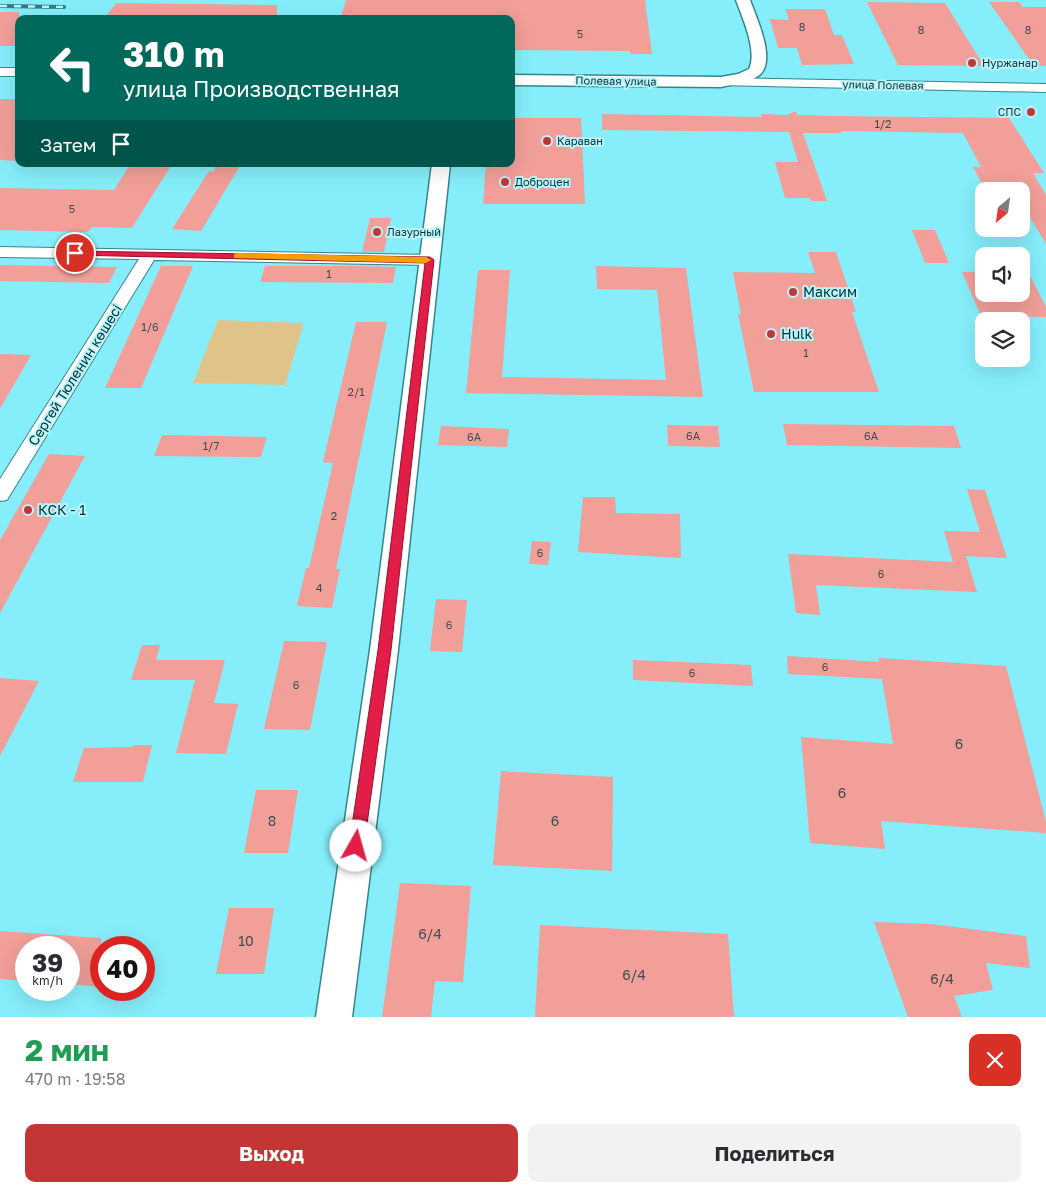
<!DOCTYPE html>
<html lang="ru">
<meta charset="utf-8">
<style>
body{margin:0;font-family:"Golos Text",sans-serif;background:#f2f2f3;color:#2b2b33;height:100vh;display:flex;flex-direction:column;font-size:19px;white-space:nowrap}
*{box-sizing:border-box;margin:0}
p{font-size:16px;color:#7c7c81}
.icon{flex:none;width:28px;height:28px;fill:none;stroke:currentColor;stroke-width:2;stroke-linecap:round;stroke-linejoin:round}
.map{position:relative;height:1017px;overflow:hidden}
.sheet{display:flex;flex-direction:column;background:#fff;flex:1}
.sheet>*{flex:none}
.top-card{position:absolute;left:15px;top:15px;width:500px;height:152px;border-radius:10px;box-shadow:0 5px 20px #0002;background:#00695c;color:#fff;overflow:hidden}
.needle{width:32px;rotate:209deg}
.buttons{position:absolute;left:975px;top:182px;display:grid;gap:10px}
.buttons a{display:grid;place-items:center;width:55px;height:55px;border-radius:10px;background:#fff;box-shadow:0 5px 20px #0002;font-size:25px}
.speed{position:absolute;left:15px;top:936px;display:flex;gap:10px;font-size:25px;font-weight:700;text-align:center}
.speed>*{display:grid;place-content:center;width:65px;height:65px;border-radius:50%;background:#fff;box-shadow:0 5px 20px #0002;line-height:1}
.speed small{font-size:12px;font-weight:400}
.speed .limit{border:8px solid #d22;background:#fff;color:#111}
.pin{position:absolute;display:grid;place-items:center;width:42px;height:42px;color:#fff;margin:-21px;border:2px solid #fff;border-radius:50%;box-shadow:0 1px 5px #0007}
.me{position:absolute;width:55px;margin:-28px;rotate:7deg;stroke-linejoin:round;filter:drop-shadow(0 0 4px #0008)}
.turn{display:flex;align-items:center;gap:18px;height:105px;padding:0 25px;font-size:22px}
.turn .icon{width:65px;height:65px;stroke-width:2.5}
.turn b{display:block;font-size:35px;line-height:42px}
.then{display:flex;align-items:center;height:48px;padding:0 25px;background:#0003;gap:10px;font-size:19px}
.round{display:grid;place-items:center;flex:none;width:52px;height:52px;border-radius:10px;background:#f2f2f3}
.summary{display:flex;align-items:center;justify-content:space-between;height:85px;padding:0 25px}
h1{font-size:30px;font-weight:700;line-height:38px;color:#1e9e55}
.action{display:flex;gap:10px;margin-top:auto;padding:10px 25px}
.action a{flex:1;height:58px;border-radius:10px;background:#c43536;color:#fff;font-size:20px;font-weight:700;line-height:58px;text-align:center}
.action a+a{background:#f2f2f3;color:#2b2b33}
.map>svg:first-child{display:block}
.green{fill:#dfc389}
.building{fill:#f19f98}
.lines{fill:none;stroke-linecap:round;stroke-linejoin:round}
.minor-casing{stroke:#33858e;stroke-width:2}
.tertiary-casing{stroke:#33858e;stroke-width:3}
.minor{fill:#fff;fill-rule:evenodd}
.tertiary{fill:#fff;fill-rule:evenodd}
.rail-casing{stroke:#337a82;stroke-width:4}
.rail{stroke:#baf4fb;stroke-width:2.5;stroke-dasharray:7;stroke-linecap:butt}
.route{fill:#e11d48;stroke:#92132f}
.slow{fill:#f59e0b}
.poi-dot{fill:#c43536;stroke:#baf4fb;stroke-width:2}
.labels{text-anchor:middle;stroke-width:4;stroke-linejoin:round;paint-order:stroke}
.number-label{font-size:11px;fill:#3d4e50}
.far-poi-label{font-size:11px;fill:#013338;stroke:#baf4fb;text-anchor:start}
.far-street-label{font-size:11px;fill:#013338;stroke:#baf4fb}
.poi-label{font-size:14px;fill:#013338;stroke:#baf4fb;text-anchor:start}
.street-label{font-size:14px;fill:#013338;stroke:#baf4fb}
.near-number-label{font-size:14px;fill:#3d4e50}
</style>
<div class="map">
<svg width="1046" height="1017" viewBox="0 0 1046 1017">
<rect width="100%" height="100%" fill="#85eefa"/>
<!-- green -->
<path class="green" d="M218 320 304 323 285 385 193 383Z"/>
<!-- building -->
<path class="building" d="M346 0H645L652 54H630V51L511 50V19H340Z
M867 2 945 3 984 66 898 65Z
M989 2H1019L1023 7H1046V66H1034Z
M116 3 277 5V19H104Z
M785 9H825L834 35H842L854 64 802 65 797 48H778L770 19 789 20Z
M0 12H19V46H0Z
M0 99H19V161L0 160Z
M796 111 797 115 835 116 1009 118 1044 173H1033L1046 195V244L1021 202V191H986L973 167H981L963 133 841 131V133H803L827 201H811L810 198H785L775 162H798L789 132 602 130V114L762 117 761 114 786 115Z
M511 118H581L585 204H483L486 164H511Z
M144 164H172L132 228 92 227 88 232 0 230V188L114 190 129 166H143Z
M217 164H241L201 231 172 229 209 171 213 172Z
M370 218H391L384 252H362Z
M912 230H935L949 263H925Z
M808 252H836L856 312H852L879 392H754L738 314H741L733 272 815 273Z
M1021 258 1046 307V317L984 316V323L962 272H984V294H1021Z
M0 265 117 267 109 283 0 281Z
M161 266H193L141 388H105Z
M265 266H358L396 267 393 283 260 282Z
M596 266 686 268 703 397 466 393 478 270H510L502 377 666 380 657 290 597 289Z
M356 322H387L336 569H340L332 608 297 606 306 568H309L333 463 323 462Z
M0 354 31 355 0 409Z
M783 424 954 426 961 448 787 445Z
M667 425 718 426 720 447 668 446Z
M441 426 509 429 507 447 438 445Z
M162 435 267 437 261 457 154 456Z
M49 454 85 456 0 613V540Z
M967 489 985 490 1007 558 966 556 977 592 816 585 820 615 796 613 788 554 953 562 944 531 980 532Z
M583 497H615L616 513 680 514 681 558 578 552Z
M532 541 551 542 548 565 529 564Z
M436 599 467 600 462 652 430 651Z
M284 641 327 642 310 730 264 729Z
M142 645H160L156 660H225L214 703 238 704 226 754 176 753 195 680H131Z
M787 656 879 662V658L1006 666 1046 822V833L881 821 885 849 810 843 801 737 893 744 882 679 788 674Z
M633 660 751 665 753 686 633 680Z
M0 678 39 681 0 756Z
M133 745H152L143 782H73L84 748 132 747Z
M501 771 613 777 612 871 493 865Z
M256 790H298L288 853H244Z
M400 883 471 886 463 982 435 981 431 1017H382Z
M229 908H274L264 974H216Z
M874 922 931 924 1026 936 1030 968 986 963 993 990 954 996 962 1017H908Z
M540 925 728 934 734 1017H535Z
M0 931 101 938V987L69 984V948H26V981L0 979Z"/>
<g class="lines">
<!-- minor casing -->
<g class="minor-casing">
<path id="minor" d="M0 68H19V76H0Z
M721 78 1046 84V92L717 85 715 82Z
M0 247 430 255 436 257 438 260 436 263 430 265 154 260 10 495 7 500 0 501V479L139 259 0 257Z"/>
</g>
<!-- tertiary casing -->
<g class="tertiary-casing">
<path id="tertiary" d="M736 0H750C756 17 778 63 758 76 748 83 733 84 721 87L511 85V75L721 77 738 74 749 69C758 51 742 17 736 0Z
M432 164H450L398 650 352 1017H316L370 650Z"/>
</g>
<!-- minor -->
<use href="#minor" class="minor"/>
<!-- tertiary -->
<use href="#tertiary" class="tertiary"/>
<!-- rail casing -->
<g class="rail-casing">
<path id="rail" d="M0 6 64 7"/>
</g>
<!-- rail -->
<use href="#rail" class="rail"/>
</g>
<!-- route -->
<path class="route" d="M75 251 430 257 434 260 391 650 364 846 361 851 356 852 351 851 349 846 378 650 425 263 72 255V252Z"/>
<!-- slow -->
<path class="slow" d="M237 253 426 257 431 260 426 263 234 258V254Z"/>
<!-- markers -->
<g class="poi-dot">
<circle cx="972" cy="63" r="5"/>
<circle cx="1031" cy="112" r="5"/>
<circle cx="547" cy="141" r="5"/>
<circle cx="505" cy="182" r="5"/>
<circle cx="377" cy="232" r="5"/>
<circle cx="793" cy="292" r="5"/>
<circle cx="771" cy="334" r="5"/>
<circle cx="28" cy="510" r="5"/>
</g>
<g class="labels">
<!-- number labels -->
<g class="number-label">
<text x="802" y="31">8</text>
<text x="921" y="34">8</text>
<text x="1028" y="34">8</text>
<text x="580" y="38">5</text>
<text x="883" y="128">1/2</text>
<text x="72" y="213">5</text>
<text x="329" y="278">1</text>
<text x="150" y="331">1/6</text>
<text x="806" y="357">1</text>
<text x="356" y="396">2/1</text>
<text x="693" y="440">6А</text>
<text x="871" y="440">6А</text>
<text x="474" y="441">6А</text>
<text x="211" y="450">1/7</text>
<text x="334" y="520">2</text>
<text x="540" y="557">6</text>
<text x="881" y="578">6</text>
<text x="319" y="592">4</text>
<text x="449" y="629">6</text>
<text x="825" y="671">6</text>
<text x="692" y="677">6</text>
<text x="296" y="689">6</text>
</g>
<!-- far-poi labels -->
<g class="far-poi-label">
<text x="982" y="67">Нуржанар</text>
<text x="1021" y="116" text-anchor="end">СПС</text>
<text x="557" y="145">Караван</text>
<text x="515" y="186">Доброцен</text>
<text x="387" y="236">Лазурный</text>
</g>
<!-- far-street labels -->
<g class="far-street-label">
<text transform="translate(616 81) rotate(1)" y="4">Полевая улица</text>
<text transform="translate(883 85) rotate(1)" y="4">улица Полевая</text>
</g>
<!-- poi labels -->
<g class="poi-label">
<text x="803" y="297">Максим</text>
<text x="781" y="339">Hulk</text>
<text x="38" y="515">КСК - 1</text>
</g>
<!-- street labels -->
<g class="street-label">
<text transform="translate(75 375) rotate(-58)" y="5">Сергей Тюленин көшесі</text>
</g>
<!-- near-number labels -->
<g class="near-number-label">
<text x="959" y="749">6</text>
<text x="842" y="798">6</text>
<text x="272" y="826">8</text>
<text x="555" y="826">6</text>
<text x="430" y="939">6/4</text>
<text x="246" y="946">10</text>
<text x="634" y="980">6/4</text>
<text x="942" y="984">6/4</text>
</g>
</g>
</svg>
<div class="buttons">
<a><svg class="needle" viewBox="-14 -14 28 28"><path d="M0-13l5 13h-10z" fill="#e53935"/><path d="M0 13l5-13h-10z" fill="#7c7c81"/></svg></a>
<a><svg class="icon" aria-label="sound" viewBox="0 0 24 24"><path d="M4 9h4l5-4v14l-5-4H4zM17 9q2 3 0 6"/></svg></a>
<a><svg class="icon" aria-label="layers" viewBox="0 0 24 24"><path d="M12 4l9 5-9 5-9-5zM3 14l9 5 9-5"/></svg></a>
</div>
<div class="speed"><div>39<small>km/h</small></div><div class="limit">40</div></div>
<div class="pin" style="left:75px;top:253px;background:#d93025"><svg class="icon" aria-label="arrive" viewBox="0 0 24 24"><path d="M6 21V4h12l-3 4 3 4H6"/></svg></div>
<svg class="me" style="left:356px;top:846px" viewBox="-20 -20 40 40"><circle r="19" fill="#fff"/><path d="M0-13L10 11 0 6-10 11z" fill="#e11d48"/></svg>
<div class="top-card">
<div class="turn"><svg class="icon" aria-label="left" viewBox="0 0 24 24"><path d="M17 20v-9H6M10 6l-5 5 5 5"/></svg><div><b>310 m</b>улица Производственная</div></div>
<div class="then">Затем<svg class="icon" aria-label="arrive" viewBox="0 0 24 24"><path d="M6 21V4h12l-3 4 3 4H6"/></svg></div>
</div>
</div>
<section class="sheet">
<div class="summary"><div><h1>2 мин</h1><p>470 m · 19:58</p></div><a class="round" style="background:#d93025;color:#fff"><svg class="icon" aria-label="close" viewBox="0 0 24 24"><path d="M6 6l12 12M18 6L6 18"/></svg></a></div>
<div class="action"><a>Выход</a><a>Поделиться</a></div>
</section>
